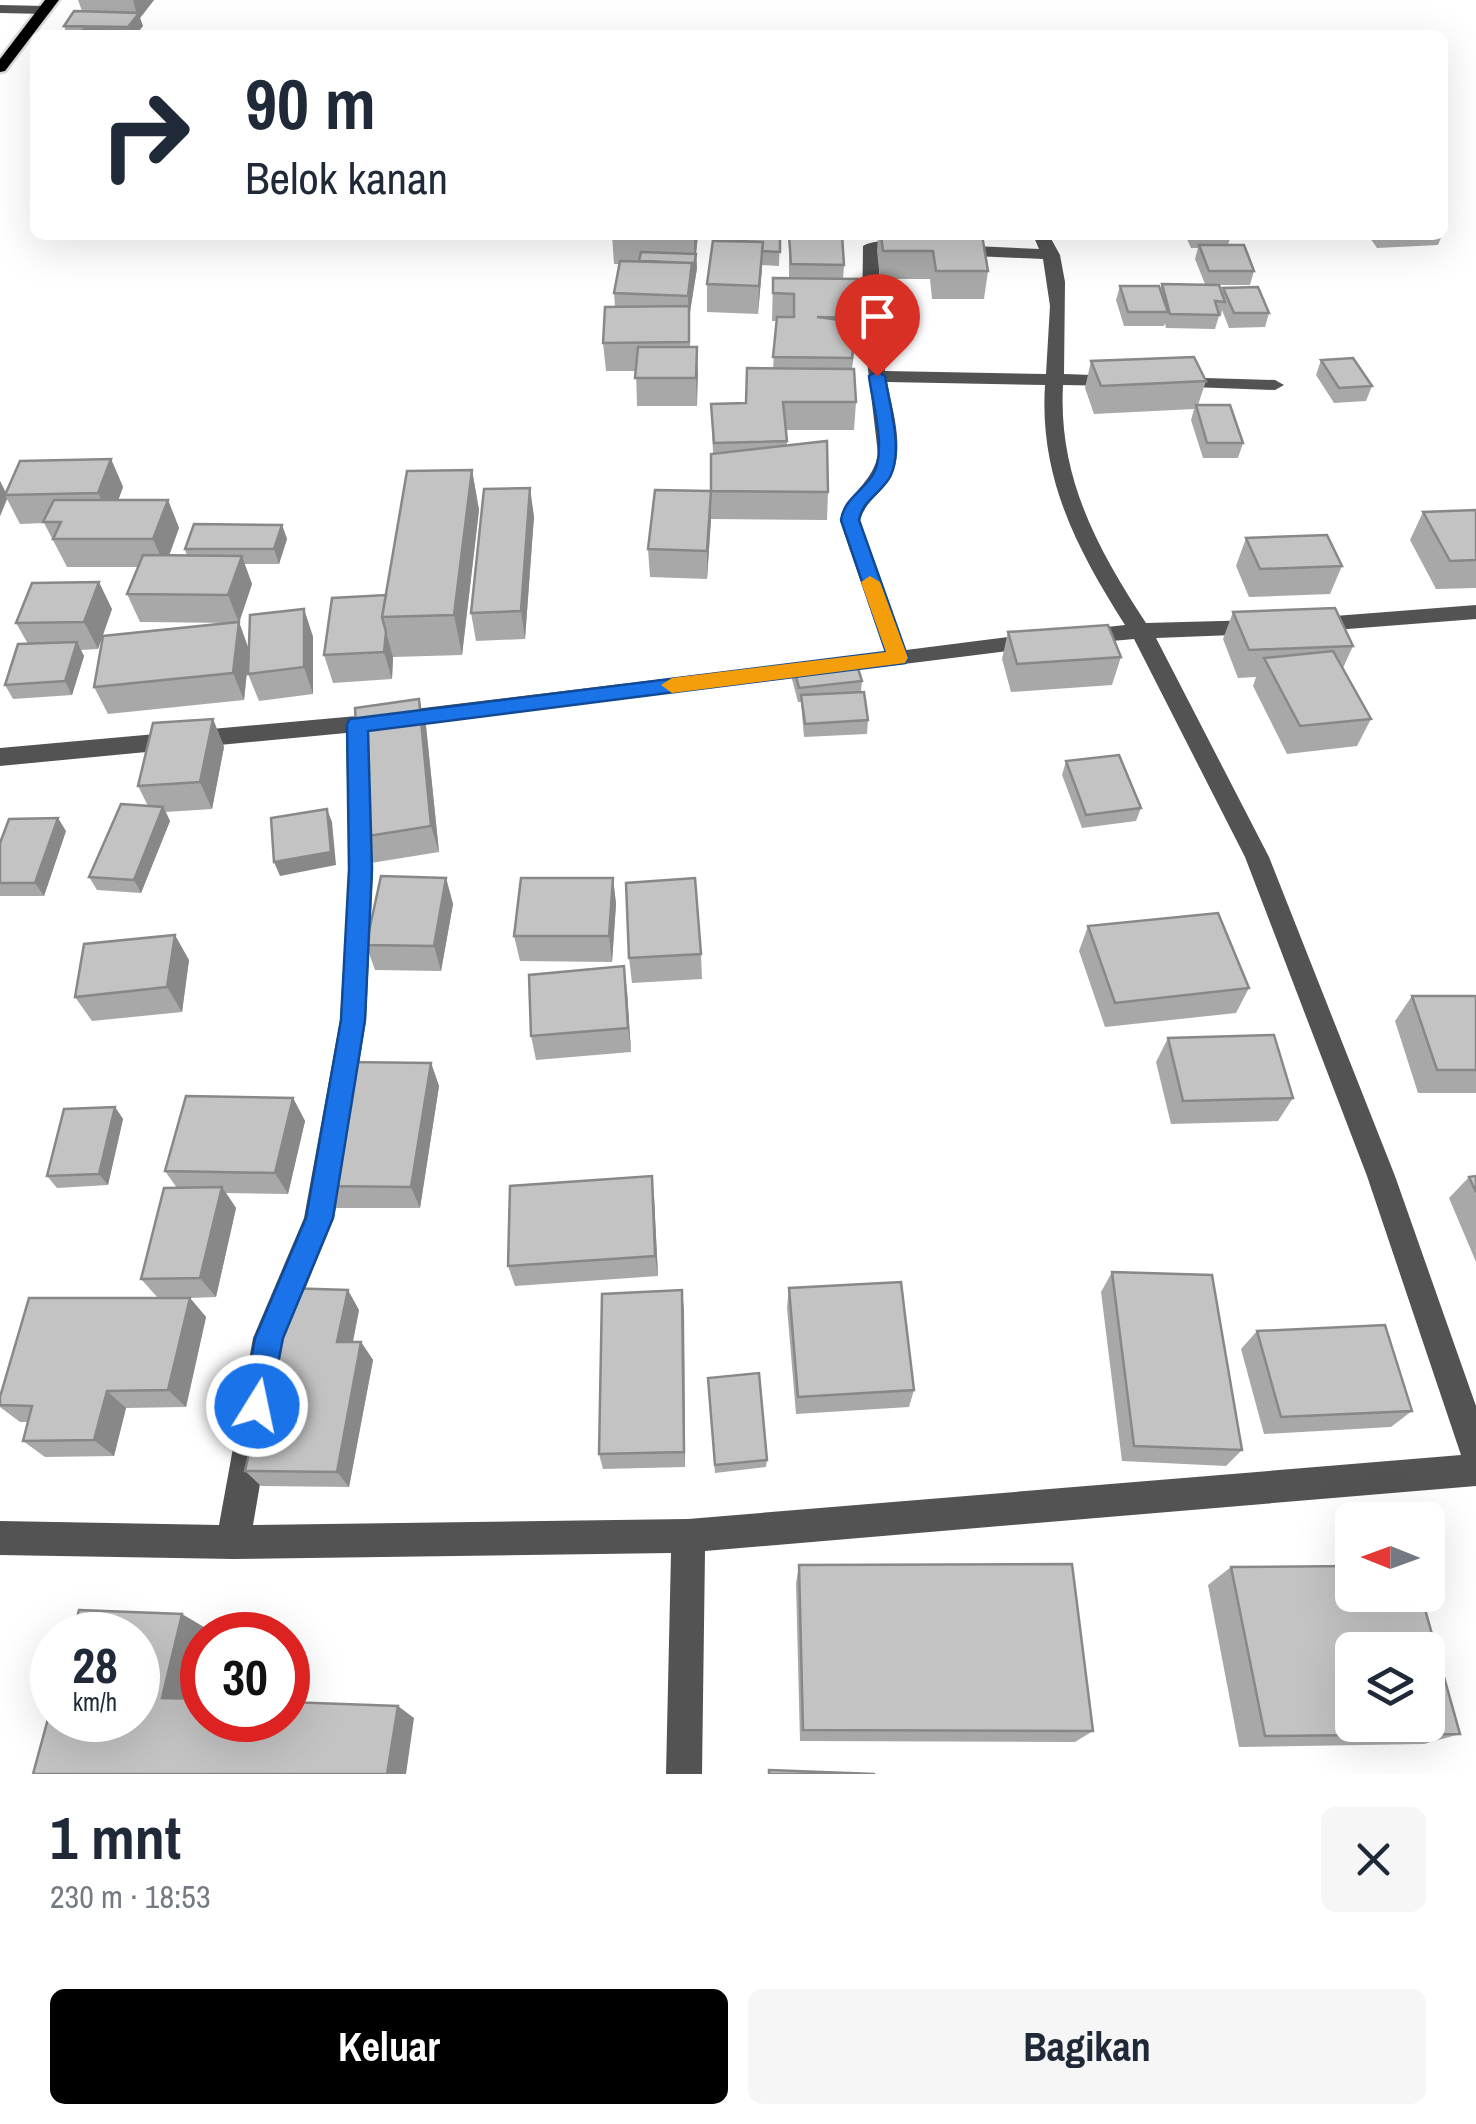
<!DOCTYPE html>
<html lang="id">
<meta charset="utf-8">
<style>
body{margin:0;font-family:"Archivo Narrow",sans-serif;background:#f6f6f7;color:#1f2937;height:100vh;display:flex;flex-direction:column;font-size:38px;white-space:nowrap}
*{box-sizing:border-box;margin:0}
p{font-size:32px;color:#747a83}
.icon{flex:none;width:55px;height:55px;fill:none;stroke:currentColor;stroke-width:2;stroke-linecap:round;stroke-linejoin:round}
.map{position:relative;height:1774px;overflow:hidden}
.panel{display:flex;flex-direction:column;background:#fff;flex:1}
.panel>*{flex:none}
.guide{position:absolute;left:30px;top:30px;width:1418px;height:210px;border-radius:15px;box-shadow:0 10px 40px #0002;background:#fff;color:#1f2937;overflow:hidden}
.needle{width:65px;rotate:271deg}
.controls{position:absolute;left:1335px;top:1502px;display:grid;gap:20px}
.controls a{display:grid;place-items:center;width:110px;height:110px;border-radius:15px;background:#fff;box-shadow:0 10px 40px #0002;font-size:50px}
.speed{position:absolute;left:30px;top:1612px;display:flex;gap:20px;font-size:50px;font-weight:700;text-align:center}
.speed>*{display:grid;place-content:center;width:130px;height:130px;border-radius:50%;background:#fff;box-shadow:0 10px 40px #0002;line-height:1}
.speed small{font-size:25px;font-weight:400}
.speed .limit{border:15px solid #d22;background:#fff;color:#111}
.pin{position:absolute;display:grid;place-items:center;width:85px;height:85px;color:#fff;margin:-102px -42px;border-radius:50% 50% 50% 0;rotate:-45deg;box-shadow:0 0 10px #0007}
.pin .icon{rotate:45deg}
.me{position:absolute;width:110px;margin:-55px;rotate:10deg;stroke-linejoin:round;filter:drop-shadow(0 0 8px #0008)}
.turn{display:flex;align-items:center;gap:35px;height:210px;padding:0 50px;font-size:45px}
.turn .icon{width:130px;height:130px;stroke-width:2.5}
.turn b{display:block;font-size:70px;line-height:85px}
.round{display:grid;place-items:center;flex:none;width:105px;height:105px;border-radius:15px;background:#f6f6f7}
.head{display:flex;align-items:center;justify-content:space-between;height:170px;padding:0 50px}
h1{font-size:60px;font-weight:800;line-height:75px}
.button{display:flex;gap:20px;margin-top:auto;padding:20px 50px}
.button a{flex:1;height:115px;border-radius:15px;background:#000;color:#fff;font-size:40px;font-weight:800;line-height:115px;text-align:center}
.button a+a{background:#f6f6f7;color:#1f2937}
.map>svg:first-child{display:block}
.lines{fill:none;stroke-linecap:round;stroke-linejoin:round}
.major-casing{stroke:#dbdbdb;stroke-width:5}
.minor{fill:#535353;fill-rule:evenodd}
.major{fill:#000;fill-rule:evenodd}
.wall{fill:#a8a8a8}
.shaded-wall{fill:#888}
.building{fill:#c3c3c3;stroke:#888;stroke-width:2.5;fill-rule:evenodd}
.route{fill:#1a73e8;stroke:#114b97;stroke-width:2.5}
.slow{fill:#f59e0b}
</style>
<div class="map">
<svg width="1476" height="1774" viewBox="0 0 1476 1774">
<rect width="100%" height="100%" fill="#fff"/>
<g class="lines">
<!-- major casing -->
<g class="major-casing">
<path id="major" d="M45 0H59L5 71 0 72V59Z"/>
</g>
<!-- minor -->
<path class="minor" d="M0 5 45 6 52 10 45 14 0 13Z
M1033 235H1049L1060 255 1065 282 1064 374 1121 376 1130 381 1121 386 1063 385C1058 477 1097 548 1146 623L1259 620 1270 627 1259 634 1156 638 1269 857 1395 1176 1476 1406V1486L705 1551 702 1774H666L671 1553 233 1559 0 1555V1521L219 1525 253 1338 304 1218 340 1020 349 869 346 733 0 766V748L357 716 885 652 840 521C847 494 873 483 878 454L862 318 863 246C875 238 908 240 920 248L912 253 879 251 880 318 885 371 1046 374 1050 306 1043 259 952 255 944 250 952 245 1039 249ZM887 382 1045 385C1039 478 1077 549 1125 625L1079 630 1068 637 1079 644 1134 639 1245 857 1367 1176 1461 1455 688 1519 253 1525 285 1338 334 1218 366 1020 373 869 369 731 1047 646 1050 641 1047 636 1039 633 906 650 860 521C864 504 877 496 887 483 907 454 893 413 887 382Z
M1171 377 1275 380 1284 385 1275 390 1165 386 1162 382Z
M1476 605V619L1309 632 1298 625 1309 618Z"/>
<!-- major -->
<use href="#major" class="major"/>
</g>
<!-- wall -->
<path class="wall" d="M78 0H154L140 18 143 26 138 32 139 35H67L64 26 82 11Z
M612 235H698L696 254 697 268 689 318 690 347H697V406H637L636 371H606L603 343 615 307 614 293 619 264H614Z
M780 235 779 266 762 265 758 314 707 312V284Z
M789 235H842L844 265 843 279 861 318 859 346H855L852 369 856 402 854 430H786L787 445 828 492 827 520 711 519 707 579 650 577 648 549 711 491 713 453 711 404 746 403 773 369 776 321H772L773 278H789Z
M878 235H982L988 271 984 299H932L930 279H880L877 251Z
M1185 235H1231L1228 245 1254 271 1250 285H1219L1222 293 1223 288 1269 313 1265 327 1229 328 1222 310 1221 316H1219L1215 329 1166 328 1165 323 1164 326H1124L1116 300 1120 286 1160 290 1162 284H1205L1195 259 1198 248H1191Z
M1368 235H1442L1438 245 1377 248Z
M1321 360 1372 386 1366 401 1334 403 1316 375Z
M1091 361 1206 381 1198 405 1243 443 1238 458H1203L1191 420 1194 409 1094 414 1085 388Z
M111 459 123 487 118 500H168L179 528 169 555 187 556 185 549 282 525 287 539 279 564H244L252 584 239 622 249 650 304 609 313 637V694L259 701 248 674 249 654 244 700 108 714 94 687 235 623 140 622 127 594 138 567H67L44 523 20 524 7 499 0 516V481L6 493Z
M472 470 479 510 462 655 393 657 392 679 333 683 324 655 386 595Z
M1476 510V588L1436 589 1410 540 1423 512Z
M534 516 525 639 476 641 471 613Z
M1246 538 1342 566 1330 594 1249 597 1236 566Z
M112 609 98 649 81 650 84 656 72 695 13 699 5 685 28 644 16 623Z
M1233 612 1353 646 1343 668 1371 719 1357 746 1287 754 1253 686 1256 677 1238 678 1223 639Z
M1008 632 1121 657 1112 685 1011 692 1002 659Z
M793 665 862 681 861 692 868 720 867 734 804 737 801 702H798L792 679Z
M419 699 426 726 439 852 371 863 362 837Z
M213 719 224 747 212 809 166 812 170 821 141 893 97 890 89 877 148 806 138 786Z
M1066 761 1141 808 1136 821 1082 828 1062 775Z
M66 831 44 896H0V843Z
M446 878 453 904 441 971 375 970 366 945Z
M613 878 616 904 612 962 520 961 514 936Z
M1088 926 1249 988 1236 1013 1105 1027 1079 951Z
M701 954 702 979 632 983 629 958Z
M189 960 182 1012 92 1021 75 997Z
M627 991 631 1052 536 1060 531 1036Z
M1412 996H1476V1093H1418L1395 1021Z
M1168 1038 1293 1098 1278 1121 1171 1124 1156 1062Z
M431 1063 439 1086 420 1208H333L321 1186Z
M293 1098 305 1121 288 1194 226 1193 236 1208 216 1297 190 1298 206 1317 186 1407 126 1408 114 1456 45 1457 23 1441 28 1422H20L0 1407V1405L158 1298 141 1279 177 1188 165 1171Z
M115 1107 123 1119 108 1185 57 1188 47 1176Z
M1476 1176V1262L1449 1198 1469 1177Z
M654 1197 658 1276 515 1286 508 1266Z
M1112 1272 1242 1450 1226 1466 1122 1461 1101 1292Z
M789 1288 914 1390 909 1407 796 1414 787 1307Z
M359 1310 353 1342H361L373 1360 349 1487 261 1486 245 1471Z
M684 1310 685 1467 603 1469 599 1454Z
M1257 1331 1412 1411 1391 1427 1264 1434 1241 1349Z
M708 1378 767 1460 766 1467 715 1473Z
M799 1565 1093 1731 1075 1742 800 1741 796 1583Z
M1231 1567 1460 1734 1424 1744 1239 1747 1208 1585Z"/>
<!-- shaded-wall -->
<path class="shaded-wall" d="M133 0H154L140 18 143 26 138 32 139 35H131L128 27 137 15Z
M694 235H698L695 263 696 254 697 268 689 318 690 370 688 296 692 263 694 265Z
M763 242 762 269 758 314 759 286Z
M697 347 698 375 697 406 696 378Z
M111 459 123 487 111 521 98 493Z
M472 470 479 510 462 655 454 615Z
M0 481 7 495H5L7 499 0 516Z
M530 488 534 516 525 639 521 611Z
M711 491V519L707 579V551Z
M168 500 179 528 165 567 153 539Z
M282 525 287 539 279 564 274 549Z
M242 556 252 584 239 623 228 595Z
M99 582 112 609 98 649 84 622Z
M304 609 313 637V694L304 667Z
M239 622 249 650 244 700 233 673Z
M386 632 393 657 392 679 384 652Z
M77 642 84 656 72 695 65 681Z
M419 699 426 726 439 852 431 826Z
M213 719 224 747 212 809 200 782Z
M163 807 170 821 141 893 134 880Z
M327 809 332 822 336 865 280 876 274 862Z
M58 818 66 831 44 896 35 883Z
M446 878 453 904 441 971 434 946Z
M613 878 616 904 612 962 609 936Z
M175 935 189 960 182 1012 167 987Z
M624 966 627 991 631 1052 628 1028Z
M431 1063 439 1086 420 1208 411 1187Z
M293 1098 305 1121 288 1194 275 1173Z
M115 1107 123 1119 108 1185 99 1174Z
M652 1176 654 1197 658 1276 655 1256Z
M222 1187 236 1208 216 1297 200 1278Z
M348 1290 359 1310 349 1360 337 1342Z
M682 1290 684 1310 685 1467 684 1452Z
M190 1298 206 1317 186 1407 168 1390Z
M361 1342 373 1360 349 1487 337 1472Z
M107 1391 126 1408 114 1456 94 1440Z
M182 1614 209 1630 208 1635H202V1657L190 1710 162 1698Z
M398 1706 414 1718 406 1774H387Z"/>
<!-- building -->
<path class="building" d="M74 11 139 13 128 27 64 26Z
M84 29 137 30 134 35H79Z
M612 235H694V238L612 237Z
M717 235H780V252L762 251 763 242 716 241Z
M789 235H842L844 265 791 264Z
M881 235H982L988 271H936L933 251H883Z
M713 240 763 242 759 286 707 284Z
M1199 245H1244L1254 271H1209Z
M641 252 696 254 693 273 692 263 639 261Z
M620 261 692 263 688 296 614 293Z
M773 278 859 279 861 318 817 317 856 322 852 358 773 357 777 317H794V294L773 293Z
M1162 284 1219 285 1225 302 1215 301 1219 315 1170 314Z
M1120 286H1159L1168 312H1128Z
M1258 287 1269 313H1234L1223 288Z
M689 306V342L603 343 605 307Z
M638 347H697L696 378H635Z
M1194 357 1206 381 1101 386 1091 361Z
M1353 358 1372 386 1339 388 1321 360Z
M747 368 854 369 856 402H783L787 441 714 443 711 404 746 403Z
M1196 405H1230L1243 443H1207Z
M827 441 828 492 711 491V454Z
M111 459 98 493 5 495 20 461Z
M472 470 454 615 382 617 407 471Z
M530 488 521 611 471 613 484 489Z
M655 490 711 491 707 551 648 549Z
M54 500H168L153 539H53L61 522H43Z
M1476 510V560L1450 561 1423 512Z
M194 524 282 525 274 549H185Z
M1327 535 1342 566 1260 569 1246 538Z
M143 555 242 556 228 595 127 594Z
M99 582 84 622 16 623 32 583Z
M386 595 382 617 386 632 384 652 324 655 332 598Z
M1335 608 1353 646 1249 650 1233 612Z
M304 609V667L248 674 250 615Z
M239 622 233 673 94 687 103 636Z
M1108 625 1121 657 1017 664 1008 632Z
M77 642 65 681 5 685 18 644Z
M1333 651 1371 719 1300 726 1264 658Z
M855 659 862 681 799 688 793 665Z
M864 692 868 720 805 724 801 695Z
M419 699 431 826 362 837 355 708Z
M213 719 200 782 138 786 153 723Z
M1119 755 1141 808 1086 815 1066 761Z
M121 804 163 807 134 880 89 877Z
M327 809 331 852 274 862 271 818Z
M58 818 35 883H0V843L9 819Z
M381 876 446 878 434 946 366 945Z
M521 878H613L609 936H514Z
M695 878 701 954 629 958 626 883Z
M1218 913 1249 988 1115 1003 1088 926Z
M175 935 167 987 75 997 84 944Z
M624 966 628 1028 531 1036 529 975Z
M1412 996H1476V1070H1437Z
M1274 1035 1293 1098 1183 1101 1168 1038Z
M347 1062 431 1063 411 1187 321 1186Z
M186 1096 293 1098 275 1173 165 1171Z
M115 1107 99 1174 47 1176 64 1109Z
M652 1176 655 1256 508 1266 510 1186Z
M1476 1176V1192L1469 1177Z
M222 1187 200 1278 141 1279 164 1188Z
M1112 1272 1212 1275 1242 1450 1134 1446Z
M901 1282 914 1390 798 1397 789 1288Z
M286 1288 348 1290 337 1342H361L337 1472 245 1471Z
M682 1290 684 1452 599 1454 602 1294Z
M29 1298H190L168 1390 107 1391 94 1440 23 1441 32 1406 0 1405V1397Z
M1385 1325 1412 1411 1281 1417 1257 1331Z
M759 1373 767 1460 715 1465 708 1378Z
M1072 1564 1093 1731 803 1730 799 1565Z
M1352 1566V1595H1421L1460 1734 1265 1736 1231 1567ZM1352 1650H1428V1725H1352Z
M79 1610 182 1614 162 1698 202 1699V1720H288V1702L398 1706 387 1774H33L52 1704V1720H138V1635H72Z
M769 1770 875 1774H769Z"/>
<!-- route -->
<path class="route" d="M877 371 885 376C889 405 904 450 890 477 881 493 862 501 859 520L908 658 905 663 368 731 372 869 365 1020 333 1218 283 1338 268 1416 257 1421 247 1416 243 1406 255 1338 306 1218 341 1020 349 869 347 724 350 719 886 652 841 520C844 500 860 493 872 476 888 453 872 403 869 376Z"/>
<!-- slow -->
<path class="slow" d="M870 576 880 582 908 658 905 663 672 693 661 685 672 678 886 652 861 582Z"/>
</svg>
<div class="controls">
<a><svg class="needle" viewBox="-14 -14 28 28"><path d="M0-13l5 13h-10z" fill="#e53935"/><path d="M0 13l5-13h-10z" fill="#747a83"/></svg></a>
<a><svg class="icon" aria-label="layers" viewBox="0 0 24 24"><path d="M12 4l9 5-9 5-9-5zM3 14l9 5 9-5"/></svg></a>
</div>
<div class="speed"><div>28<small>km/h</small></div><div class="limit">30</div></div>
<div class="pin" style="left:877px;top:376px;background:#d93025"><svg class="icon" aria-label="arrive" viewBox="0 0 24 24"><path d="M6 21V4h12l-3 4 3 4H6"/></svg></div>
<svg class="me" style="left:257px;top:1406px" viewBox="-20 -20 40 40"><circle r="17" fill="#1a73e8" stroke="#fff" stroke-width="3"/><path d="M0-11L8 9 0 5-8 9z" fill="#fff"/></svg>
<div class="guide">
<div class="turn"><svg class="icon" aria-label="right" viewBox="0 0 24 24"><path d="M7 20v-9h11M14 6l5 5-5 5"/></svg><div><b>90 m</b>Belok kanan</div></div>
</div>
</div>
<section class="panel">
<div class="head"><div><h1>1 mnt</h1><p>230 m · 18:53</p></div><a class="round"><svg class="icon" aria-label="close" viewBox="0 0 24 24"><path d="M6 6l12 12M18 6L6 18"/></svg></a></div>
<div class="button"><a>Keluar</a><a>Bagikan</a></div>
</section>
